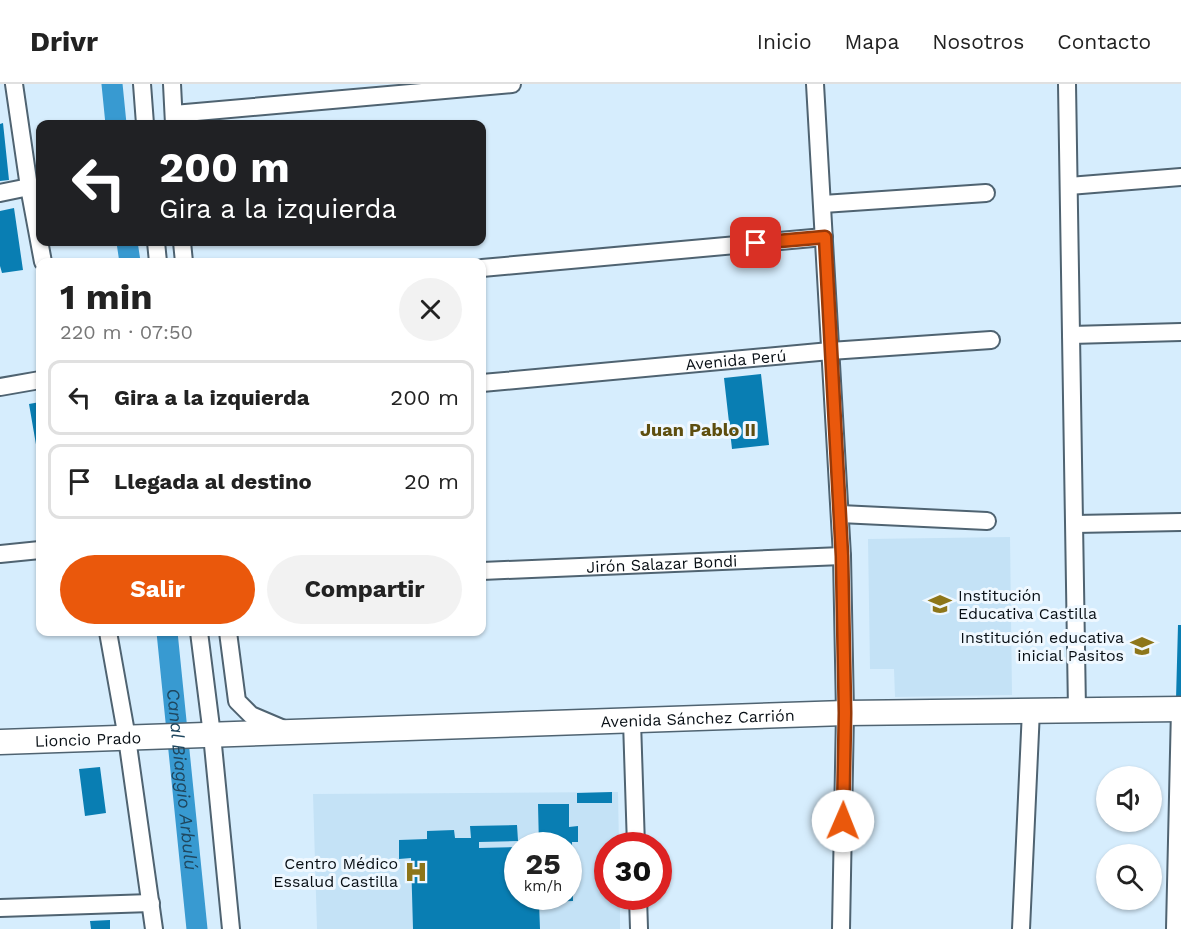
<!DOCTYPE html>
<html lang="es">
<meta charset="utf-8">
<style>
body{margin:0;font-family:"Work Sans",sans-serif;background:#f2f2f2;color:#222;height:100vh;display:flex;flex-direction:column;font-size:22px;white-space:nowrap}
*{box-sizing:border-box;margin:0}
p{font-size:20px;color:#767676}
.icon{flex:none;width:33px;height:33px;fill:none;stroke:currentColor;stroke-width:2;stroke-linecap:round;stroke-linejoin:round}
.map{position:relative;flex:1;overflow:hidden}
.side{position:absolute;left:36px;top:174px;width:450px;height:378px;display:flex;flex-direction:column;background:#fff;border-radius:12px;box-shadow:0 2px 4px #0004}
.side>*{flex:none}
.top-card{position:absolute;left:36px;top:36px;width:450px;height:126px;border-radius:12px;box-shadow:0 2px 4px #0004;background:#202124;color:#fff;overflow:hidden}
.buttons{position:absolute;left:1096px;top:682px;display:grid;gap:12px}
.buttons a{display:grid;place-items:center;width:66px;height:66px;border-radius:50%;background:#fff;box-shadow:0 2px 4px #0004;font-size:30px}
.speed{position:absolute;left:504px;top:748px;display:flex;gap:12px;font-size:30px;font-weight:700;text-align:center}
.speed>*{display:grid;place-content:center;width:78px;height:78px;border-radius:50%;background:#fff;box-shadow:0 2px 4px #0004;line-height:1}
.speed small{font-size:15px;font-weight:400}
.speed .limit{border:9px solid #d22;background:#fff;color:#111}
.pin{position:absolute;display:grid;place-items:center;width:51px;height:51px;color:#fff;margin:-26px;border-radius:12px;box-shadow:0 3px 9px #0006}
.me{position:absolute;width:66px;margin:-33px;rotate:1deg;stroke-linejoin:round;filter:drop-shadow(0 0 4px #0008)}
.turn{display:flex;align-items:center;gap:21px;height:126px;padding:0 24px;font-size:27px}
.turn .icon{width:78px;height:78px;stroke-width:2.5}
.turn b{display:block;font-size:42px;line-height:51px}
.round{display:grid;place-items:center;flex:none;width:63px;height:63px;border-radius:32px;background:#f2f2f2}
.summary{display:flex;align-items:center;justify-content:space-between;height:102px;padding:0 24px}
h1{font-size:36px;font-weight:700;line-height:45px}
.action{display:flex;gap:12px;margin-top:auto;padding:12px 24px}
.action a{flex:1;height:69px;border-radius:36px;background:#ea580c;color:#fff;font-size:24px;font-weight:700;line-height:69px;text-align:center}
.action a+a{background:#f2f2f2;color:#222}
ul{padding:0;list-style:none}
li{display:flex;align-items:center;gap:18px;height:75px;margin:0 12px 9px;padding:0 12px;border:3px solid #e0e0e0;border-radius:12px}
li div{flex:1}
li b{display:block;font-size:22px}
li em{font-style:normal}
header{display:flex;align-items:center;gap:36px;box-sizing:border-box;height:84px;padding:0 30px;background:#fff;border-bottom:2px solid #e0e0e0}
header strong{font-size:28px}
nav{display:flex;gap:33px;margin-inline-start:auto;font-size:21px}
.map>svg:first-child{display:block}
.built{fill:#c4e2f6;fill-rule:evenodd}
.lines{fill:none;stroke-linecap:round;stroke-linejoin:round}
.canal{stroke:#389ad1;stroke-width:21}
.building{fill:#097eb3}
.street-casing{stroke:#4f6371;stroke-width:20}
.secondary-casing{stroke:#4f6371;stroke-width:27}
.street{stroke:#fff;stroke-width:16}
.secondary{stroke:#fff;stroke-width:24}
.route-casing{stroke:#983908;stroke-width:15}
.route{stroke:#ea580c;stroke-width:10}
.labels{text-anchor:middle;stroke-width:6;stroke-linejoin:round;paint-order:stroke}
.street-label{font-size:16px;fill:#080f15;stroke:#eff8ff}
.poi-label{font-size:16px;fill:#080f15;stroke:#eff8ff;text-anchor:end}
.neighbourhood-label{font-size:18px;font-weight:bold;fill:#5e4e0f;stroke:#eff8ff}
.water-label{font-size:18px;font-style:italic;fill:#1f475f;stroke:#eff8ff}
</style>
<header>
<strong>Drivr</strong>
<nav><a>Inicio</a><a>Mapa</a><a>Nosotros</a><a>Contacto</a></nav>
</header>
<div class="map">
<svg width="1181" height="845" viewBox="0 0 1181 845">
<rect width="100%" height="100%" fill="#d6edfd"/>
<!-- built -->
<path class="built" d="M1010 453 1012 611 895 613 894 585H870L868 455Z
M618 708 619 762H608V813H620V845H317L313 710ZM518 762H568V813H518Z"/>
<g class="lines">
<!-- canal -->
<g class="canal">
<path d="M112 0 116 40"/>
<path d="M127 158 130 178"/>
<path id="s1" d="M167 548 197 845"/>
</g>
</g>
<!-- building -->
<path class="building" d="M3 39 9 96 0 97V40Z
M14 124 23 186 2 189 0 182V127Z
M761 290 769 361 732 365 724 294Z
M40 318V372H38L29 320Z
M1178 541H1181V616L1176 615Z
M100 683 106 729 85 732 79 685Z
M612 708V719H577V709Z
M538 720H569V743L578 742V758H572L573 817 539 818 540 845H413L411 774 399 775V756L427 755V747L454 746 455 754H471L470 742 517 741 518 757 479 758V764L518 763V813H568V762H539Z
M110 836V845H91L90 837Z"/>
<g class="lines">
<!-- street casing -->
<g class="street-casing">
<g id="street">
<path d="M14 0 29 103 43 178"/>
<path d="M142 0 145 40"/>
<path d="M172 0 174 40"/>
<path d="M815 0 842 472 845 629 841 845"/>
<path d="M1067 0 1077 626"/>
<path d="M174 30 512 0"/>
<path d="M1069 102 1181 93"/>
<path d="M0 109 29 103"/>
<path d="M823 120 986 109"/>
<path d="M156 158 158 178"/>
<path d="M182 158 184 178"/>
<path d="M482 184 824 153"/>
<path d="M1071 251 1181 248"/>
<path id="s2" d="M482 299 830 267 991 256"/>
<path d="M0 303 40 296"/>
<path d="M840 430 987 437"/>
<path d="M1075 440 1181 438"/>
<path d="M0 470 40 466"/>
<path id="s3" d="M482 487 842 472"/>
<path d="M108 548 127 654 154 845"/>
<path d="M199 548 212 651 231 845"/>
<path d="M228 548 237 617 251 631 284 645"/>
<path d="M632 637 636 762"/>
<path d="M638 813 639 845"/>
<path d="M0 824 151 819"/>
<path d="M1021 845 1031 626"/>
<path d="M1175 845 1180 625"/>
</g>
</g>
<!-- secondary casing -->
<g class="secondary-casing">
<g id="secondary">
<path id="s4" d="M0 658 845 629 1181 625"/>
</g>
</g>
<!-- street -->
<use href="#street" class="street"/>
<!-- secondary -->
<use href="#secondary" class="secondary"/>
</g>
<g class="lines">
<!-- route casing -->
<g class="route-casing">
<path id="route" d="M756 159 825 153 842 472 845 629 843 737"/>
</g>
<!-- route -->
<use href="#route" class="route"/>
</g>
<!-- icons -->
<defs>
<g id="school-bare" transform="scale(1.8)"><path d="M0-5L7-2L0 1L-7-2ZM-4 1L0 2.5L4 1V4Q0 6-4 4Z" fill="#8d761a" stroke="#eff8ff" stroke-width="2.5" paint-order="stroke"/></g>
<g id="hospital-bare" transform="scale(1.8)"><path d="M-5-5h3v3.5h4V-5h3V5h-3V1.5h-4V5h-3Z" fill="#8d761a" stroke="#eff8ff" stroke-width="2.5" paint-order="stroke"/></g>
</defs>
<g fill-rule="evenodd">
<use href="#school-bare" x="940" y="520"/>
<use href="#school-bare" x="1142" y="562"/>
<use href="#hospital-bare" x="416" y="788"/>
</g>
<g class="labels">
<!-- street labels -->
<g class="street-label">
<text dy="6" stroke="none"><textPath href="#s2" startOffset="255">Avenida Perú</textPath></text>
<text dy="6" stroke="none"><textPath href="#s3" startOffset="180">Jirón Salazar Bondi</textPath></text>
<text dy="6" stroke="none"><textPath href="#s4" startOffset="698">Avenida Sánchez Carrión</textPath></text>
<text dy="6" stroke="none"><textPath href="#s4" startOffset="88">Lioncio Prado</textPath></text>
</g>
<!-- poi labels -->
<g class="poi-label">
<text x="958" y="517" text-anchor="start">Institución<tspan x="958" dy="18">Educativa Castilla</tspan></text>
<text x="1124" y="559">Institución educativa<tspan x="1124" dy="18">inicial Pasitos</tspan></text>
<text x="398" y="785">Centro Médico<tspan x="398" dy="18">Essalud Castilla</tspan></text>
</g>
<!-- neighbourhood labels -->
<g class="neighbourhood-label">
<text x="698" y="352">Juan Pablo II</text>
</g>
<!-- water labels -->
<g class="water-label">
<text dy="6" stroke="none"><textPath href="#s1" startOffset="148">Canal Biaggio Arbulú</textPath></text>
</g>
</g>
</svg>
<div class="buttons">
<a><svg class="icon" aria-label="sound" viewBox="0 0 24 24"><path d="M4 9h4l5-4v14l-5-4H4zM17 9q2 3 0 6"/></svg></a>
<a><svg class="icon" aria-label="search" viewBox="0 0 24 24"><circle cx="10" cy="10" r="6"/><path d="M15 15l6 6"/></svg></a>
</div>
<div class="speed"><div>25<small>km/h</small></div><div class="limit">30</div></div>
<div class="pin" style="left:756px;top:159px;background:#d93025"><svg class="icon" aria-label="arrive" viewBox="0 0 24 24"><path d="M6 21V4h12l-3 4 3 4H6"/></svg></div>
<svg class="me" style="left:843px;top:737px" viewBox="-20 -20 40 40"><circle r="19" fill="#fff"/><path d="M0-13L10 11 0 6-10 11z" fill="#ea580c"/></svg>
<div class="top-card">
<div class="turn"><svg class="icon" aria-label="left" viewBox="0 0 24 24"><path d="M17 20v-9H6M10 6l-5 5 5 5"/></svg><div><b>200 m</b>Gira a la izquierda</div></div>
</div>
<section class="side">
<div class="summary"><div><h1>1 min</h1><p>220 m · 07:50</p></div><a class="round"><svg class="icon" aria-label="close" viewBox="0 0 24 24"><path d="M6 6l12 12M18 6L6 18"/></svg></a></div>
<ul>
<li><svg class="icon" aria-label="left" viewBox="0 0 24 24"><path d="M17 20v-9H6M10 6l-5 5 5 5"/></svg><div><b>Gira a la izquierda</b></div><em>200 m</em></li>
<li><svg class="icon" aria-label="arrive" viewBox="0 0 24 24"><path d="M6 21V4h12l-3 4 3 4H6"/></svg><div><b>Llegada al destino</b></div><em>20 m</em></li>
</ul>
<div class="action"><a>Salir</a><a>Compartir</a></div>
</section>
</div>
